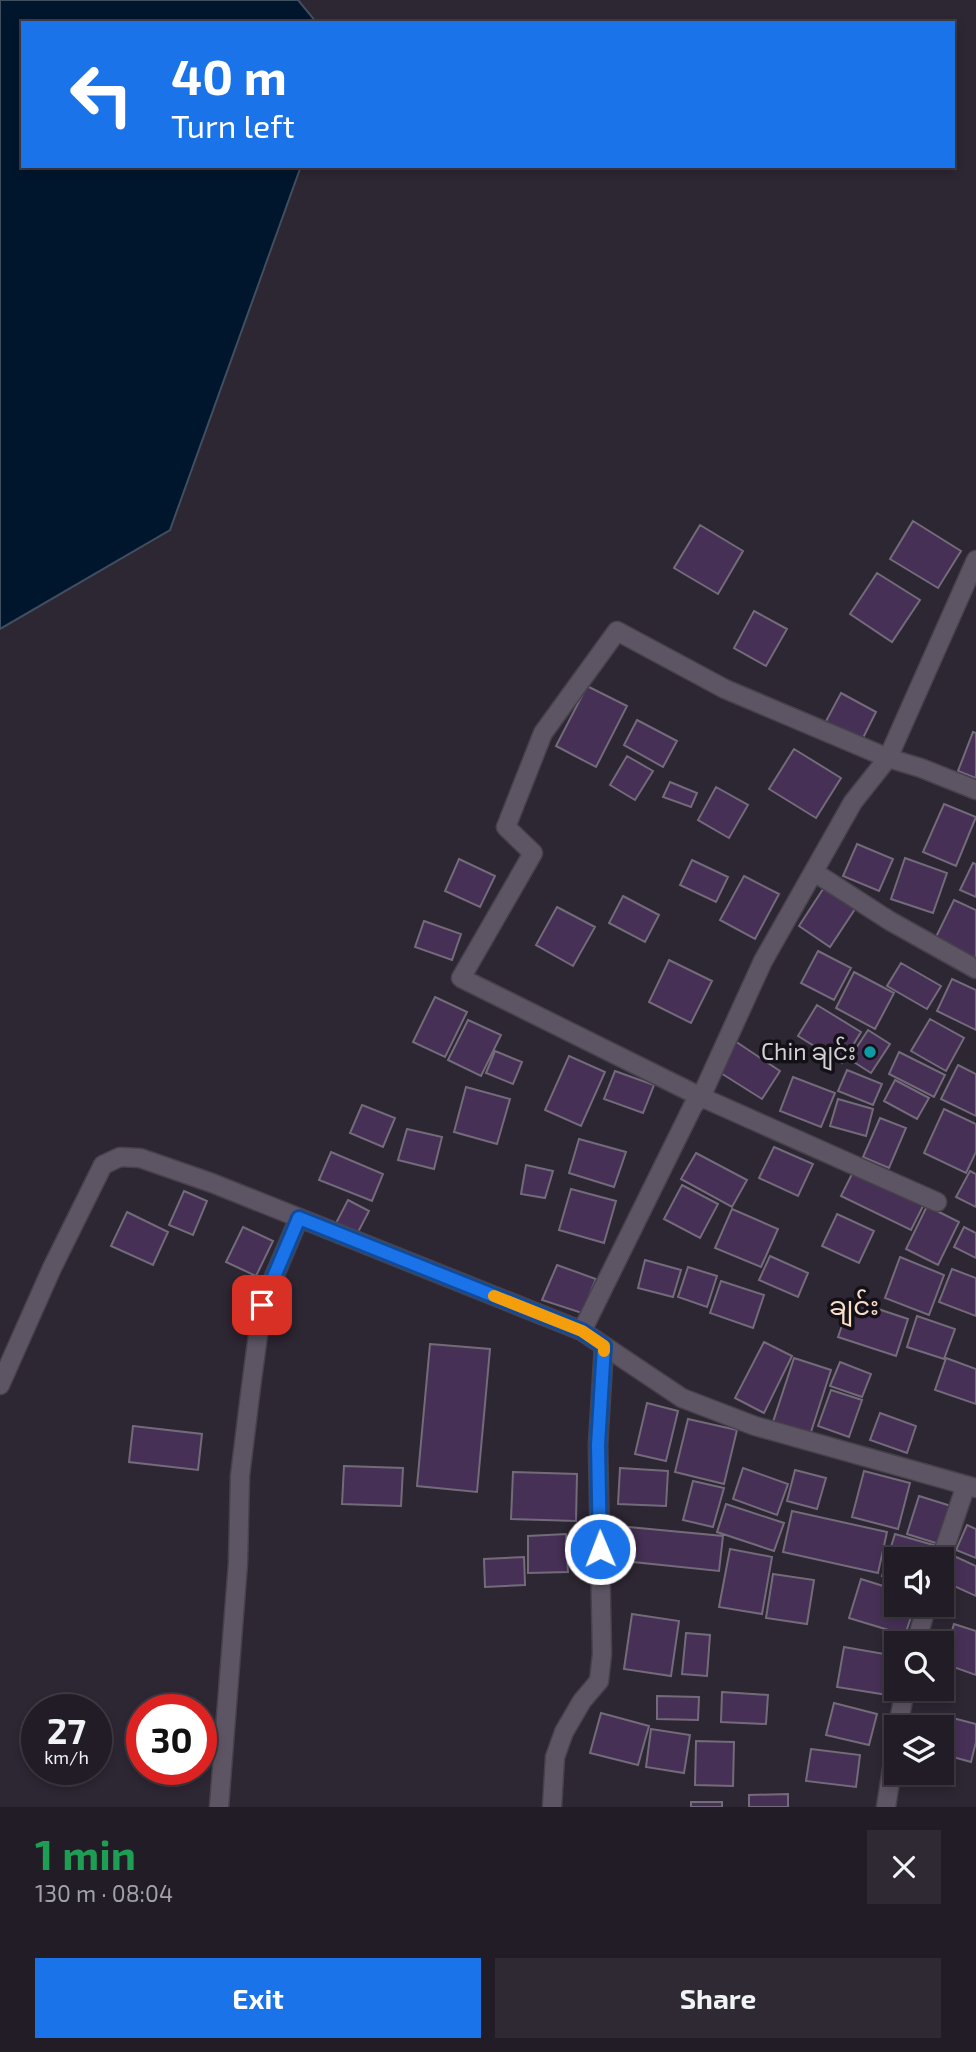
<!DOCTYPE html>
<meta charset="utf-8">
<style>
body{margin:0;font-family:"Exo 2","Noto Sans Myanmar",sans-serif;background:#2e2932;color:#f1f3f6;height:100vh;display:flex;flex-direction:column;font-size:26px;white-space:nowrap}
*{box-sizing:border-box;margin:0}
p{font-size:23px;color:#a2a1a7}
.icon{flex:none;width:38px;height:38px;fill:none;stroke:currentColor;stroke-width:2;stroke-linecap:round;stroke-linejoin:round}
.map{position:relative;height:1807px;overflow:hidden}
.panel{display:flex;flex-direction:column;background:#221c26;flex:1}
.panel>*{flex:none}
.hud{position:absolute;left:21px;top:21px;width:934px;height:147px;border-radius:0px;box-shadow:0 4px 10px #0003,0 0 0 2px #3f3a43;background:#1a73e8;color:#fff;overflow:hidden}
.buttons{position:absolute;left:884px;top:1547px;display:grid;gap:14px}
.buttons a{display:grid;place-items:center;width:70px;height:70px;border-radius:0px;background:#221c26;box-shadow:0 4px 10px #0003,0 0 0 2px #3f3a43;font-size:35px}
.speed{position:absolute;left:21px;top:1694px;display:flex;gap:14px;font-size:35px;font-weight:700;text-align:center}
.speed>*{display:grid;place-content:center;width:91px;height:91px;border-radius:50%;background:#221c26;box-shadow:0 4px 10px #0003,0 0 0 2px #3f3a43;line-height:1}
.speed small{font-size:18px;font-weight:400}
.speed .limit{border:10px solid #d22;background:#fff;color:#111}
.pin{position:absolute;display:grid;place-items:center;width:60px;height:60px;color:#fff;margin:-30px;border-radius:14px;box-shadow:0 4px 10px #0006}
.me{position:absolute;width:77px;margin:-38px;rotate:359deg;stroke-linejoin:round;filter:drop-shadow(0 0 5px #0008)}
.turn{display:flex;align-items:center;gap:24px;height:147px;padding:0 35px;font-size:32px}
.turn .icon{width:91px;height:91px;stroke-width:2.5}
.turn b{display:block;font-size:49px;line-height:60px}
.round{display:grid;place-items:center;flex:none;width:74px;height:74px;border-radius:0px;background:#2e2932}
.overview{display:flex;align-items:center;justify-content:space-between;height:119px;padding:0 35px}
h1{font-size:42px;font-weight:700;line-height:52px;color:#1e9e55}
.cta{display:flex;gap:14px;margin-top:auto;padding:14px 35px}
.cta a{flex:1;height:80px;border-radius:0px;background:#1a73e8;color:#fff;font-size:28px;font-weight:700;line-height:80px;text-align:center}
.cta a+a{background:#2e2932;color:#f1f3f6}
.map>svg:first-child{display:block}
.water{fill:#00162c;stroke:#404e60;stroke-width:2}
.building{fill:#463056;stroke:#736b7a;stroke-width:2}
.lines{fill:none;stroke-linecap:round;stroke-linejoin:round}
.minor-casing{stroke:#47414b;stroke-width:21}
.minor{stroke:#5e5564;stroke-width:18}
.route-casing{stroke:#114b97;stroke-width:18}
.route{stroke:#1a73e8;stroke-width:12}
.slow{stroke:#f59e0b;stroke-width:12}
.culture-dot{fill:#0f9aa8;stroke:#131016;stroke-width:2.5}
.labels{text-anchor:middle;stroke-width:7;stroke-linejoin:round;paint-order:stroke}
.poi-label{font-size:23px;fill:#d4d0d8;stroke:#131016;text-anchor:end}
.quarter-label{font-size:26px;fill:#f9deca;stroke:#131016}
</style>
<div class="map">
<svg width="976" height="1807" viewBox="0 0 976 1807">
<rect width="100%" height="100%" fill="#2d2633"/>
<!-- water -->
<path class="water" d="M0 0H298L317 23H23V166H301L170 530 0 629Z"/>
<!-- building -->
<path class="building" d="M913 521 961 551 938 588 890 559Z
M700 525 743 551 718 594 674 568Z
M877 573 920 600 892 642 850 614Z
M754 611 787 629 766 666 734 648Z
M587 686 627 706 596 767 556 746Z
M841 693 876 712 861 742 825 723Z
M637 720 677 741 663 767 624 745Z
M973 732 976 733V778L958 771Z
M794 749 841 778 816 818 769 789Z
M627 756 653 771 635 800 610 785Z
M670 782 697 793 691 807 663 797Z
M716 787 748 805 729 838 698 820Z
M944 804 976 817 956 866 923 852Z
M857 844 893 859 879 891 843 876Z
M905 858 947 873 933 913 891 899Z
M459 859 495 876 480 907 445 891Z
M692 860 728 877 716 902 680 885Z
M973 863 976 864V897L960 890Z
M744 876 779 894 755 939 720 920Z
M823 889 855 909 830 947 799 926Z
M623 896 659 915 645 942 609 923Z
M954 900 976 910V958L935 939Z
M557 907 595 927 573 966 536 945Z
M424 921 461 934 452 960 415 947Z
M818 951 851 968 834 1000 801 983Z
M669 960 712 981 691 1023 649 1002Z
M901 963 941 986 927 1009 887 986Z
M854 972 894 993 875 1029 836 1008Z
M952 979 976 990V1030L937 1011Z
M435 997 467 1012 445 1057 413 1042Z
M817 1005 861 1032 842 1063 798 1036Z
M930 1019 964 1038 946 1071 911 1051Z
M468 1020 501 1035 481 1076 448 1060Z
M868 1030 890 1044 871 1073 849 1059Z
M735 1041 780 1071 762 1099 716 1070Z
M495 1051 522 1062 513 1084 486 1073Z
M899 1052 945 1075 934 1097 889 1074Z
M569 1056 605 1072 581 1126 545 1110Z
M958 1065 976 1074V1116L941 1099Z
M847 1070 882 1084 873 1105 838 1091Z
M615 1071 654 1085 643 1113 604 1099Z
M793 1077 835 1093 821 1127 780 1111Z
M895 1080 929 1098 917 1119 884 1101Z
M466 1087 510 1099 497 1144 454 1132Z
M838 1099 873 1109 866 1136 830 1126Z
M362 1105 395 1118 383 1147 350 1133Z
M944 1109 976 1124V1152L966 1173 924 1153Z
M880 1118 906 1128 889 1168 863 1157Z
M407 1129 442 1137 434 1169 398 1160Z
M579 1139 626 1152 614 1187 569 1173Z
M774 1147 813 1164 798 1196 759 1178Z
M331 1152 383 1174 372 1201 319 1180Z
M696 1153 747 1180 732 1207 681 1179Z
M526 1165 553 1171 545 1198 521 1194Z
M854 1170 924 1204 911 1230 841 1196Z
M970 1171 976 1174V1207L956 1197Z
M682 1185 718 1204 700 1238 664 1219Z
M571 1189 616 1201 604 1243 559 1230Z
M184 1191 207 1201 193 1235 169 1225Z
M348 1200 369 1211 356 1236 335 1225Z
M927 1206 959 1222 938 1265 906 1249Z
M732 1209 778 1229 761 1267 715 1248Z
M127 1212 168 1232 153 1265 111 1246Z
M837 1214 874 1231 859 1263 822 1246Z
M243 1227 273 1241 256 1276 226 1262Z
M964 1227 976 1233V1258L954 1247Z
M770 1256 808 1273 798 1297 759 1280Z
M900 1257 944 1275 929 1315 885 1298Z
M645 1260 681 1270 673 1297 638 1288Z
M557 1265 596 1279 582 1313 542 1300Z
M688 1267 717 1276 707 1307 678 1297Z
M952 1269 976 1278V1316L939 1302Z
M721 1281 764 1295 753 1328 710 1313Z
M851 1300 908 1319 896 1356 838 1337Z
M917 1316 955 1329 944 1359 907 1347Z
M764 1342 792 1356 764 1413 735 1398Z
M430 1344 490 1349 477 1492 417 1486Z
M794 1358 831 1370 810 1435 773 1422Z
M946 1358 976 1369V1404L935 1390Z
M840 1362 871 1374 862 1397 830 1386Z
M831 1390 862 1400 849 1437 818 1426Z
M647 1403 678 1411 666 1461 635 1454Z
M880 1413 916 1426 907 1453 870 1440Z
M688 1419 737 1430 724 1484 675 1472Z
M133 1426 202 1434 198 1470 129 1462Z
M344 1466 403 1468 401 1506 342 1504Z
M620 1468 668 1471 666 1506 618 1504Z
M743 1468 788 1484 777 1515 733 1499Z
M795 1470 826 1478 817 1509 787 1501Z
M864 1471 910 1483 898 1529 852 1517Z
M513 1472 577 1474 576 1521 511 1519Z
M693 1481 724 1488 713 1527 683 1520Z
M919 1496 951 1506 939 1544 907 1534Z
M726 1504 784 1523 774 1551 717 1532Z
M792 1511 887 1532 878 1573 783 1552Z
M967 1525 976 1529V1558L956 1550Z
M618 1526 723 1536 719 1571 614 1560Z
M566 1534 568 1572 528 1573V1536Z
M895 1534 937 1546 934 1559H896V1580L882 1576Z
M730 1549 772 1557 762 1614 719 1607Z
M954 1556 976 1566V1596L943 1581Z
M524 1557 525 1585 485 1587 484 1559Z
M773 1574 814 1580 807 1624 766 1618Z
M861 1579 896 1590V1605H915L905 1635 849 1618Z
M632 1614 679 1621 671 1676 624 1669Z
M954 1624 976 1631V1675L942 1663Z
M686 1633 710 1635 707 1676 682 1674Z
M844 1647 896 1656 894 1696 837 1687Z
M722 1692 768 1695 766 1724 721 1722Z
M657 1696 699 1697 698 1720 657 1719Z
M834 1703 877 1714 869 1745 826 1735Z
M601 1713 649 1726 638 1765 590 1753Z
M941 1715 976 1724V1742L971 1762 942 1754V1727H938Z
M651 1729 690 1735 684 1773 646 1767Z
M696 1741 734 1742 733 1786 695 1785Z
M811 1749 860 1755 856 1787 806 1781Z
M788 1794V1807H749V1795Z
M691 1802H722V1807H691Z"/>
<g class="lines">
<!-- minor casing -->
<g class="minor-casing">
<path id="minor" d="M976 560 888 758 921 768 976 790
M814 872 890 921 976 969
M582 1331 693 1106 701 1097 763 961 853 802 888 758 725 689 617 631 543 733 506 827 533 853 461 978 701 1097 937 1202
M0 1385 52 1268 103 1165 120 1157 140 1158 212 1183 582 1331 682 1398 755 1426 976 1488
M941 1559 966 1485
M916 1643 927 1605
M898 1727 905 1689
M219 1807 238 1563 240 1476 251 1387 262 1305 299 1218
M552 1807 555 1757 564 1732 582 1701 599 1681 602 1654 598 1445 604 1346
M886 1807 896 1743"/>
</g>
<!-- minor -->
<use href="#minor" class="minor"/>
</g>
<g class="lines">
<!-- route casing -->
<g class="route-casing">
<path id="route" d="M262 1305 299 1218 582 1331 604 1346 598 1445 600 1549"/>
</g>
<!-- route -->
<use href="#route" class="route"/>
<!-- slow -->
<path class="slow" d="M494 1296 582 1331 604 1346V1351"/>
</g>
<!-- markers -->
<circle class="culture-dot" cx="870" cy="1052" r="7"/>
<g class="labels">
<!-- poi labels -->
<g class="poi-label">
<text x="856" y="1060">Chin ချင်း</text>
</g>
<!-- quarter labels -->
<g class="quarter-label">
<text x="854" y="1315">ချင်း</text>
</g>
</g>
</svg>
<div class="buttons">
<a><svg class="icon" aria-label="sound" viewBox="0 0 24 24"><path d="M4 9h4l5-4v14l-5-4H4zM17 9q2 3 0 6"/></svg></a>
<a><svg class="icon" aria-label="search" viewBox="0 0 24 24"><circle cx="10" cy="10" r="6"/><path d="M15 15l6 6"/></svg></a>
<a><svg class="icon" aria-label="layers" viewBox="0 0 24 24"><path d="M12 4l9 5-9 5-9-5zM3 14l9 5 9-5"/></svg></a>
</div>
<div class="speed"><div>27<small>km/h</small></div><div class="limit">30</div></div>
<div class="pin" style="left:262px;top:1305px;background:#d93025"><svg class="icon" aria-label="arrive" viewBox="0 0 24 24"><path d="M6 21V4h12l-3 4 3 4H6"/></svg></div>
<svg class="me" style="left:600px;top:1549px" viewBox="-20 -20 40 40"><circle r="17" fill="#1a73e8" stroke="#fff" stroke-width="3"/><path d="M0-11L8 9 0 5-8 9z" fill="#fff"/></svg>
<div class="hud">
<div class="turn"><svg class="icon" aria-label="left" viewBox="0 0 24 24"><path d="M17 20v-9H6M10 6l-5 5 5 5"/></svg><div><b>40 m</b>Turn left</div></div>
</div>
</div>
<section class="panel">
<div class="overview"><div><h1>1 min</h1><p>130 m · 08:04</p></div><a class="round"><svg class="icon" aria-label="close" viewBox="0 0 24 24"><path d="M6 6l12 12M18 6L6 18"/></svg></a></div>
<div class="cta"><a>Exit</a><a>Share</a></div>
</section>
